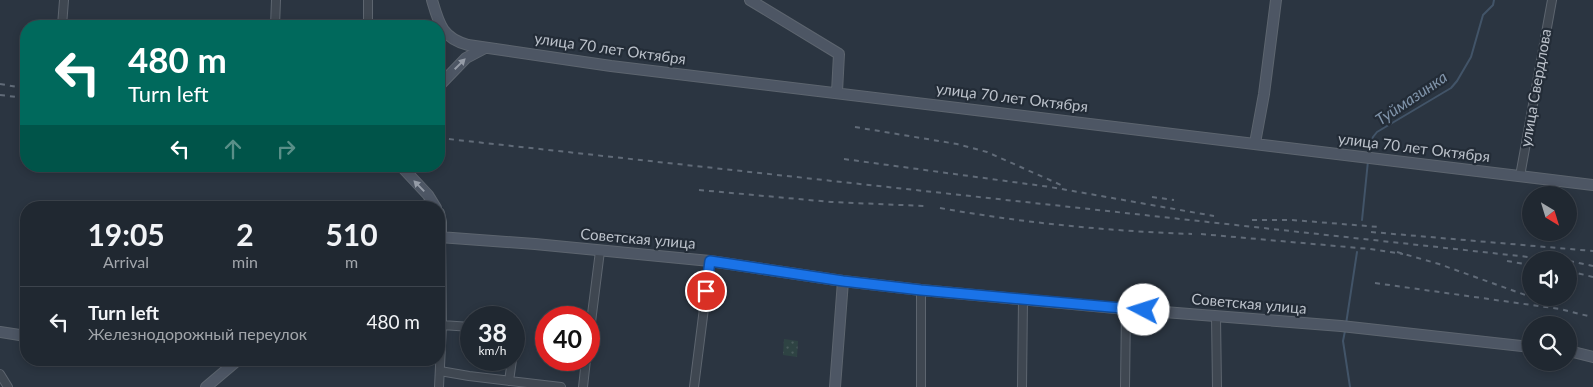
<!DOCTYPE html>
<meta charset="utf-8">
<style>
body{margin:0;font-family:Lato,sans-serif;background:#2d343d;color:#f1f3f6;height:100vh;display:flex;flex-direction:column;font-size:19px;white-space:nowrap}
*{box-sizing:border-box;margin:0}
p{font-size:16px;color:#a2a6ab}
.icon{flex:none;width:28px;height:28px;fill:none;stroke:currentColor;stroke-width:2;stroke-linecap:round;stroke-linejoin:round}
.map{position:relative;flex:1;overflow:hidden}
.panel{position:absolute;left:20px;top:201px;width:425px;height:165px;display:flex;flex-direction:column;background:#202831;border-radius:20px;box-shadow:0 2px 8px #0003,0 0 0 1px #3d444d}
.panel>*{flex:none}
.hud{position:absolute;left:20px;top:20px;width:425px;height:152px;border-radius:20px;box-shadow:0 2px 8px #0003,0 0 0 1px #3d444d;background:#00695c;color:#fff;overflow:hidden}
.needle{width:32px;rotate:142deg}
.fabs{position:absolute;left:1522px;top:186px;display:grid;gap:10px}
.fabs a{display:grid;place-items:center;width:55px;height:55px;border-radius:50%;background:#202831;box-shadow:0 2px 8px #0003,0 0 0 1px #3d444d;font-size:25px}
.speed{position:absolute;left:460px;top:306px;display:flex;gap:10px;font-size:25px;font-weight:700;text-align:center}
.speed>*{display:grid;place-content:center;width:65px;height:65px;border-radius:50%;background:#202831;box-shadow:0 2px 8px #0003,0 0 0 1px #3d444d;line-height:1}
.speed small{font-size:12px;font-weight:400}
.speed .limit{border:8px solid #d22;background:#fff;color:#111}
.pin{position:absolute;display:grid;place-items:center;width:42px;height:42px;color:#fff;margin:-21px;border:2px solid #fff;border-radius:50%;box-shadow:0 1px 5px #0007}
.me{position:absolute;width:55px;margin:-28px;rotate:275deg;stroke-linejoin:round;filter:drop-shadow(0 0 4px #0008)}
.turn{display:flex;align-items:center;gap:18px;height:105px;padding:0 25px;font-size:22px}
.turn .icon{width:65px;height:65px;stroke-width:2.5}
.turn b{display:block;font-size:35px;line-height:42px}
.lanes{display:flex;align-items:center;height:48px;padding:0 25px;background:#0003;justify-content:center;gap:25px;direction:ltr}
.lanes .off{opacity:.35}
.eta{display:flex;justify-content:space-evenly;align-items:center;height:85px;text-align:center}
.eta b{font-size:30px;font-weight:700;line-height:35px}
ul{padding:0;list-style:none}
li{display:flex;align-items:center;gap:15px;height:70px;padding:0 25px;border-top:1px solid #3d444d}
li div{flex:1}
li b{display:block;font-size:19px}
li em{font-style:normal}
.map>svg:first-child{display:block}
.park{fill:url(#park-dots)}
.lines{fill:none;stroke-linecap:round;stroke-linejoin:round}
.stream{stroke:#425468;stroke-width:2}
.street-casing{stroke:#5d656f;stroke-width:10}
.secondary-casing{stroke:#5d656f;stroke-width:12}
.street{stroke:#3f4751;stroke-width:8}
.secondary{stroke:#4d5664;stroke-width:10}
.rail{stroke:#616b78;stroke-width:2;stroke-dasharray:5 5;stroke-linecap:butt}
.oneway{fill:#959ca7}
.route-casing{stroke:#114b97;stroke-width:12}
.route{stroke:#1a73e8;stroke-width:9}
.labels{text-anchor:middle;stroke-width:4.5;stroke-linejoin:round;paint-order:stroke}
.street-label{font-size:15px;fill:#bcc2cb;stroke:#232c37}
.water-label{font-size:16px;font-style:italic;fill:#8094aa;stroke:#232c37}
</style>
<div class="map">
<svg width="1593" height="387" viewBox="0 0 1593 387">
<defs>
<pattern id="park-dots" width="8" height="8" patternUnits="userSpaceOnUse" patternTransform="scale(1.25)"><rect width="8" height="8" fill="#2e4343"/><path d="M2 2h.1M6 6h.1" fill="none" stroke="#4a5c5d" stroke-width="1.8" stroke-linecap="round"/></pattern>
</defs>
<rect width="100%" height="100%" fill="#2b3541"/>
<!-- park -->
<path class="park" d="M784 339 798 341 797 357 783 355Z"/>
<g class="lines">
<!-- stream -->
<path class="stream" d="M1368 154 1373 137 1377 132 1451 88 1457 81 1471 57 1483 15 1493 5 1494 0
M1362 220 1368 161
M1346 324 1357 252
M1345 331 1343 341 1350 387"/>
<!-- street casing -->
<g class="street-casing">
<path id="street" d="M62 26 64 0
M275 26 276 0
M368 26V0
M1520 176 1552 0
M921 290V387
M1216 316 1217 387
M442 325 471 327
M514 330 519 331 514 352
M589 338 600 251
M440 371 469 376 561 387
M0 374 8 387
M509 381 512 360
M439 387 442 325 441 236
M583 387 586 360
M694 387 710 261
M1022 387 1023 299
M1125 387 1126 309"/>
</g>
<!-- secondary casing -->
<g class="secondary-casing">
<path id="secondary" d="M432 0C439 24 442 38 468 45L611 66 1593 185
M750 0 839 54 837 92
M439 86 466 58 485 48
M1255 143 1264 94 1276 0
M401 166 428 195 436 208
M439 213 441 222V236
M439 237 535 244 710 261 843 281 921 290 1126 309 1341 326 1531 347
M0 332 26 336
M1569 351 1593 357
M206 387 238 360
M835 387 843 281"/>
</g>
<!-- street -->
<use href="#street" class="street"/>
<!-- secondary -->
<use href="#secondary" class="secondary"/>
<!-- rail -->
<path class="rail" d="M0 84 23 88
M0 95 26 98
M855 127 957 144 987 152 1061 185
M439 138 1556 260
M844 159 1050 187 1214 216
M699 190 831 202 924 206
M1152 197 1174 200
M940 208C1024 223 1107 231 1192 234
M1252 220H1292L1379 227
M1371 232 1593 251
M1201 234 1370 249 1403 254
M1397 252 1439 264 1531 297
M1507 261 1531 265
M1569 261 1593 266
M1569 271 1593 277
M1375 283 1560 309 1592 317"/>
</g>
<!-- one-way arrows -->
<defs><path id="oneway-solid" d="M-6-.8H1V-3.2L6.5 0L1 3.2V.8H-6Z" transform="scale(1.25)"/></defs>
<g class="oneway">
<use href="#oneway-solid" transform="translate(460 64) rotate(-45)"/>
<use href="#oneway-solid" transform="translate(419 186) rotate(-134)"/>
</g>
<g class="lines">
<!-- route casing -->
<g class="route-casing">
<path id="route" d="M706 291 710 261 843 281 921 290 1144 310"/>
</g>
<!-- route -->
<use href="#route" class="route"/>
</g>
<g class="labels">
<!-- street labels -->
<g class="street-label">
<text transform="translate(610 49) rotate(8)" y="5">улица 70 лет Октября</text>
<text transform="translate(1536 88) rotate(-80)" y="5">улица Свердлова</text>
<text transform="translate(1012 98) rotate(7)" y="5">улица 70 лет Октября</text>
<text transform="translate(1414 148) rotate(7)" y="5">улица 70 лет Октября</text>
<text transform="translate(638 239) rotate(5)" y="5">Советская улица</text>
<text transform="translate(1249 304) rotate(5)" y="5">Советская улица</text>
</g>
<!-- water labels -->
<g class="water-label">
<text transform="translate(1411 98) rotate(-34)" y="6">Туймазинка</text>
</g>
</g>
</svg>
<div class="fabs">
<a><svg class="needle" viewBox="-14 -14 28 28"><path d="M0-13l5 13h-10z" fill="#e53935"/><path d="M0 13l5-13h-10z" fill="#a2a6ab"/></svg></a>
<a><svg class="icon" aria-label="sound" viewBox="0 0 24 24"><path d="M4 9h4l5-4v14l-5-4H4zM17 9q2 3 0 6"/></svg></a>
<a><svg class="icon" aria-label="search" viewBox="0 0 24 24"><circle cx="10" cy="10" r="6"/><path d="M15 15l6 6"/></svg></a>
</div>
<div class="speed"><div>38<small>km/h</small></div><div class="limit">40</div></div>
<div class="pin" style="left:706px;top:291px;background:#d93025"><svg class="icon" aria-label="arrive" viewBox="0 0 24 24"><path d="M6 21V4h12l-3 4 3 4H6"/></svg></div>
<svg class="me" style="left:1144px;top:310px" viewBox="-20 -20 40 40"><circle r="19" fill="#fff"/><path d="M0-13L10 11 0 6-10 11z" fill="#1a73e8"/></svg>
<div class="hud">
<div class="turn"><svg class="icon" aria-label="left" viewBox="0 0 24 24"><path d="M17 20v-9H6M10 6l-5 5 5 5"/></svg><div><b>480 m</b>Turn left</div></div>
<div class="lanes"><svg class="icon" aria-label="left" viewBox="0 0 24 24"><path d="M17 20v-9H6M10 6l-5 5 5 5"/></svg><svg class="icon off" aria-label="ahead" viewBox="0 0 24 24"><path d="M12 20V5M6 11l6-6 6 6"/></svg><svg class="icon off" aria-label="right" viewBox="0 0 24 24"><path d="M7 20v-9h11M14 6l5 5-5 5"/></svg></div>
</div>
<section class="panel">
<div class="eta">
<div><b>19:05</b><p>Arrival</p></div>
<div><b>2</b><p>min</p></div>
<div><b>510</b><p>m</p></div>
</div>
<ul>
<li><svg class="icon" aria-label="left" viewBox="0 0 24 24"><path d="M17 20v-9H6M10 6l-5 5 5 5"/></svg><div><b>Turn left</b><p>Железнодорожный переулок</p></div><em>480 m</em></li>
</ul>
</section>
</div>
